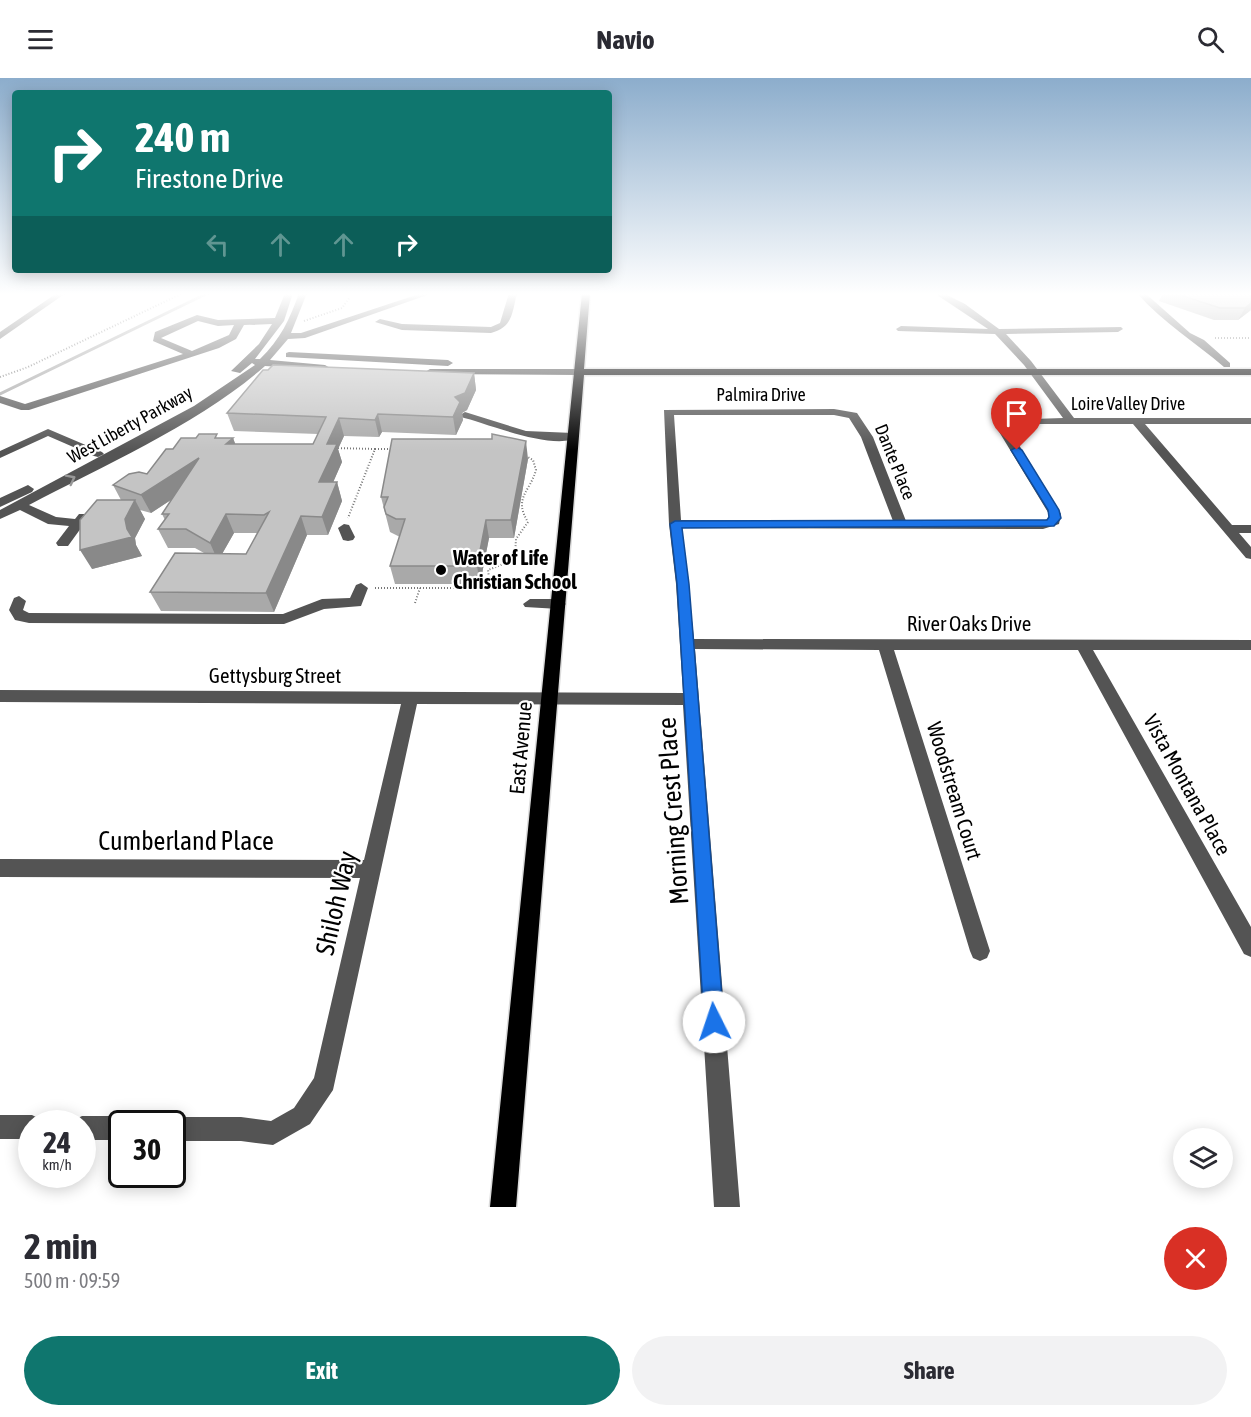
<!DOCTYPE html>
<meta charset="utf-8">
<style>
body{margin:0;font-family:"Asap Condensed",sans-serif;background:#f2f2f3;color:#2b2b33;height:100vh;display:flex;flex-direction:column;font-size:22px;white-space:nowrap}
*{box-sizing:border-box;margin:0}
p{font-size:20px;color:#7c7c81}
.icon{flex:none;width:33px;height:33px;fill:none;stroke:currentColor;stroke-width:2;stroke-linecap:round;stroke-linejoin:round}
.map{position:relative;height:1129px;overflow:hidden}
.panel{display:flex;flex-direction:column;background:#fff;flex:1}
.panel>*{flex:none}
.top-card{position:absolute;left:12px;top:12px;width:600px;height:183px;border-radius:6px;box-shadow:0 3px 15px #0003;background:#0f766e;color:#fff;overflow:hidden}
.controls{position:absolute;left:1173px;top:1050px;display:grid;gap:12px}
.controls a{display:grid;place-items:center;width:60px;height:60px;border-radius:50%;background:#fff;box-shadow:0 3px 15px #0003;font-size:30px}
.speed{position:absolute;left:18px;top:1032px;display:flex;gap:12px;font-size:30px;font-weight:700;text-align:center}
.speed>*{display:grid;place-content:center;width:78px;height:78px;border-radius:50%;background:#fff;box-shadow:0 3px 15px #0003;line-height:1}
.speed small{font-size:15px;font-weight:400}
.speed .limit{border:3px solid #111;border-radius:9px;background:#fff;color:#111}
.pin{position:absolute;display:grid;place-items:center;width:51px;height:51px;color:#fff;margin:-62px -26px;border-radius:50% 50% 50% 0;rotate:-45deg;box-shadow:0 0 6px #0007}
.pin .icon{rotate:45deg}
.me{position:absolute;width:66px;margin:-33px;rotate:356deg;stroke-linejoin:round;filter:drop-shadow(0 0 4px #0008)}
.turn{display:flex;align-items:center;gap:21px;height:126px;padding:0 24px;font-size:27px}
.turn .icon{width:78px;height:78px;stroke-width:2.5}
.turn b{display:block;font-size:42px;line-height:51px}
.lanes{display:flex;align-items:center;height:57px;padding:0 24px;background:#0003;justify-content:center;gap:30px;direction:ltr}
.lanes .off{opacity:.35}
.round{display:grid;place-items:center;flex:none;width:63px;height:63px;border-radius:32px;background:#f2f2f3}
.overview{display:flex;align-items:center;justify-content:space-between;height:102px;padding:0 24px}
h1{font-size:36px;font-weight:700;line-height:45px}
.cta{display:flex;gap:12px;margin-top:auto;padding:12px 24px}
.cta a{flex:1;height:69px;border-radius:36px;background:#0f766e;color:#fff;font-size:24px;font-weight:700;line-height:69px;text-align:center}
.cta a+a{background:#f2f2f3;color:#2b2b33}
header{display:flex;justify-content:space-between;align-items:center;height:78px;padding:0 24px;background:#fff;font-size:27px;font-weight:700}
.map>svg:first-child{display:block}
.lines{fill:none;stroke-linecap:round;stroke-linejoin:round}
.stream{stroke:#a2a2a2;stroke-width:3}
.major-casing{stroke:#dbdbdb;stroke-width:3}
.path{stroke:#767676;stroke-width:2;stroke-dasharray:1 2;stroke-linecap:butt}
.minor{fill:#545454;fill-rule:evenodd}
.major{fill:#000;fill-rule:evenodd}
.wall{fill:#a9a9a9;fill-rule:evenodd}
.shaded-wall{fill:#898989}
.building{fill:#c4c4c4;stroke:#898989;stroke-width:1.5}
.oneway{stroke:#989898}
.route{fill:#1a73e8;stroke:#114b97;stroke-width:1.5}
.poi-dot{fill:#000;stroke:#fff;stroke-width:2}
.labels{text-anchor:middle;stroke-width:4.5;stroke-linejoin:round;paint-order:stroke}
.far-street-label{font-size:18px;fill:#000;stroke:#fff}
.poi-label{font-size:21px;font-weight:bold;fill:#000;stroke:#fff;text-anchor:start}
.street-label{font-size:21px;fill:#000;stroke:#fff}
.near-street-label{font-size:26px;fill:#000;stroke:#fff}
</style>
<header><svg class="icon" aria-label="menu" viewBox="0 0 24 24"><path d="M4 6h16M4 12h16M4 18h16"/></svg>Navio<svg class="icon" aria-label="search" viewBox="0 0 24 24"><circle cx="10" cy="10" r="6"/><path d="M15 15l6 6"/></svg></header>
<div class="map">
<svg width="1251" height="1129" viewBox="0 0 1251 1129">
<rect width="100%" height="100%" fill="#fff"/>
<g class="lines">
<!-- stream -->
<path class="stream" d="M0 316 208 215"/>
<!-- major casing -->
<g class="major-casing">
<path id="major" d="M582 215H590L584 291H1251V297H584L516 1129H490Z"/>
</g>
<!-- path -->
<path class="path" d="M304 243 342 230 350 219
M1215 260H1251
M0 299 28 289 183 215
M335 370 375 371 348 440
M375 371H394
M375 510H474L490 507 488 492 511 483 515 476 516 461 528 444C513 420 530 414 536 392L533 382 526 378
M415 525 420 510"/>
<!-- minor -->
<path class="minor" d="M57 215H66L0 261V254Z
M285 215H293L284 243 255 281H260C280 262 290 241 299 215H307L291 255H301L422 215H433L305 260 288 261 270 282 325 287 330 290 329 292 265 288C202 344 105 387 29 427L56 439 75 441 79 436H87L89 439 68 468H58L56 465 69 448 48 446 20 432 0 441V432L194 328 255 287 252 285 240 295 231 293 259 266 272 246 244 247 236 261 219 270 29 332H21L0 325V318L25 326 183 276 153 263 155 254 197 237 218 242 275 240ZM198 243 218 248 234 247 229 257 192 273 161 260Z
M509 215H517C512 235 513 249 491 255L402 252 375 244 380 241 402 246 491 249 500 245Z
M934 215H943L965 226 999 251 1121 249 1123 251 1118 254 1006 256 1031 283 1074 340H1251V346H1145L1232 447H1251V455H1239L1251 469V481L1246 480 1133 346H1016L1010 347V352L1061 436 1059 446 1043 451 682 450 694 561 1251 562V572H1093L1251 849V879L1244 876 1078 572H894L990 873 987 880 980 883 973 880 970 873 879 572 695 571 740 1129H714L683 627 417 626 333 1012 310 1046 273 1067 241 1063H172V1046H162L172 1039H241L271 1043 294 1030 314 1000 360 800 0 799V781L364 782 401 626 0 624V612L683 615 676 506 669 446 664 332 834 331 857 335 873 359 906 443H1042L1048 441 1049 436 998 352 1000 345 1005 342 1063 340 1024 287 995 256 898 253 896 251 901 248 988 251ZM674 337H834L849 340 861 359 893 443 681 442Z
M1137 215H1145L1190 255 1204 262 1230 285V289H1224C1195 264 1162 244 1137 215Z
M289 274 448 282 453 285 448 288 286 279V275Z
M430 291H580L585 294 580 297 426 296 425 294Z
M465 334 526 353 573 355 579 358C558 375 486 345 461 339L460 337Z
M48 351 102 374 104 376 98 379 94 378 48 358 0 380V373Z
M28 407 34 411 32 414 0 429V420Z
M344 446 349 447 355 459 353 462 348 463 343 462 338 450Z
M361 505 368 510 361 528 324 531 284 546 29 545 15 542 9 532 14 520 19 518 26 523 23 532 29 535 283 536 322 521 350 520 356 507Z
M530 521H559L566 526 559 531 525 529 523 526Z
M0 1037H32L40 1041 43 1046H32V1061H0Z
M82 1038H122L130 1042 132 1046H122V1062H82V1046H72L74 1042Z"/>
<!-- major -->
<use href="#major" class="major"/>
</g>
<!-- wall -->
<path class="wall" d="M1153 215H1251V232L1238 242H1214L1159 223 1162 217Z
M474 295 476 312 467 332 462 335 463 342 456 357 382 354 379 359 344 358 338 371 342 384 333 404H337L342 423 328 457H307L274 534 161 533 150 514 204 475 195 470H168L158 451 165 442 162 436 171 422 151 435 140 432 145 441 135 460 136 467 142 478 92 491 121 422 113 407 147 396 173 371 219 360H233L235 366H313L318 356 234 353 227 335ZM234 455H258L246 476H222Z
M528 381 514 460H489L480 506H395L390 488 400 459 390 454 381 419Z"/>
<!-- shaded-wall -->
<path class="shaded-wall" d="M1251 225V232L1238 242 1245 230Z
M474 295 476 312 467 332 462 335 463 342 456 357 453 339 455 319Z
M378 336 382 354 379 359 375 342Z
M339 340 344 358 338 371 342 384 325 423 319 404 327 366Z
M233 360 240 378 226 366Z
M526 363 528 381 514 460 511 442Z
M199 380 207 398 151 435 141 417Z
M337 404 342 423 328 457 322 439Z
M135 422 145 441 135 460 136 467 142 478 92 491 80 472 127 451 125 441Z
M226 436 234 455 218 483 210 465Z
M301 438 307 457 274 534 266 515Z
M486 442 489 460 480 506 477 488Z"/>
<!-- building -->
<path class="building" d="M1174 215H1251V225L1245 230H1220Z
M273 287 474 295 465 315 455 319 460 324 453 339 378 336 375 342 339 340 327 366H337L319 404H337L322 439 301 438 266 515 150 514 175 475 246 476 269 434 264 437 226 436 210 465 186 451H158L169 436H162L199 380 141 417 113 407 129 396 139 394 147 396 166 371H173L181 360H196L199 356H217L215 360H233L226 366H313L326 339 227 335 263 292H268Z
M492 356 526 363 511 442H486L477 488H390L405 441H396L386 436 384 429 388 419H381L392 361H492Z
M97 422H135L125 441 127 451 132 459 80 472V442Z"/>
<!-- one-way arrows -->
<defs><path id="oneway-chevron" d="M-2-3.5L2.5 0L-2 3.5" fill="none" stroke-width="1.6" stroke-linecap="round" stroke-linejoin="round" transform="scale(1.5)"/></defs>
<use class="oneway" href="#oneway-chevron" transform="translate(71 401) rotate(-27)"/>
<!-- sky -->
<linearGradient id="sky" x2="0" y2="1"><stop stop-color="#8cadcc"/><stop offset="0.58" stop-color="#fff"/><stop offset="1" stop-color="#fff" stop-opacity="0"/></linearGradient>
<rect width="1251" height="373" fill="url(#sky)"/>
<!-- route -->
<path class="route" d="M1017 369 1022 372 1059 432 1061 440 1054 448 682 450 689 506 724 944 721 951 714 954 707 951 704 944 677 506 670 446 675 443 1047 442 1049 439 1048 432 1011 372Z"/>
<!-- markers -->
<circle class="poi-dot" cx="441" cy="492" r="6"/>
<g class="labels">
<!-- far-street labels -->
<g class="far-street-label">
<text x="761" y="323">Palmira Drive</text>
<text x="1128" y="332">Loire Valley Drive</text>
<text transform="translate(130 347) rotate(-29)" y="6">West Liberty Parkway</text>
<text transform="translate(895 384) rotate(68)" y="6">Dante Place</text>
</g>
<!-- poi labels -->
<g class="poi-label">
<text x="453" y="487">Water of Life<tspan x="453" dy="24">Christian School</tspan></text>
</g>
<!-- street labels -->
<g class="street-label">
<text x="969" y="553">River Oaks Drive</text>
<text x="275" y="605">Gettysburg Street</text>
<text transform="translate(521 670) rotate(-85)" y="7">East Avenue</text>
<text transform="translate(1187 707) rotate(61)" y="7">Vista Montana Place</text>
<text transform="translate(954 713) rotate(73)" y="7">Woodstream Court</text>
</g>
<!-- near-street labels -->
<g class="near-street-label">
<text transform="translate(673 733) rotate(-94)" y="9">Morning Crest Place</text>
<text x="186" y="772">Cumberland Place</text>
<text transform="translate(336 825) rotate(-77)" y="9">Shiloh Way</text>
</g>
</g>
</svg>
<div class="controls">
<a><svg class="icon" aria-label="layers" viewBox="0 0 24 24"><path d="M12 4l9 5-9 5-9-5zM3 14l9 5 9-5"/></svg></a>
</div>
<div class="speed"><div>24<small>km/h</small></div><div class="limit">30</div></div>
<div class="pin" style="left:1017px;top:372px;background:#d93025"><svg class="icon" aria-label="arrive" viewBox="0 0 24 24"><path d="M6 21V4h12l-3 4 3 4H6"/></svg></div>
<svg class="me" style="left:714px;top:944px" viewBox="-20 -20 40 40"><circle r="19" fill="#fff"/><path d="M0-13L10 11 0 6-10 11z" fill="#1a73e8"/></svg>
<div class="top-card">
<div class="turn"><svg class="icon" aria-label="right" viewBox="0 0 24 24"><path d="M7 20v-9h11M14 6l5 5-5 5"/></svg><div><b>240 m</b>Firestone Drive</div></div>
<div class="lanes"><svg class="icon off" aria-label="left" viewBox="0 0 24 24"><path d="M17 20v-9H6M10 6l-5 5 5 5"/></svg><svg class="icon off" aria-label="ahead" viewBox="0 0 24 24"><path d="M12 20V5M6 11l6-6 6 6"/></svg><svg class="icon off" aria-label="ahead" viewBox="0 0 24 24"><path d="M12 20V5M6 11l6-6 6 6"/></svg><svg class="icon" aria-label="right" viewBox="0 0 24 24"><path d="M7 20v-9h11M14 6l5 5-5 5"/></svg></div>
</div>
</div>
<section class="panel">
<div class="overview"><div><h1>2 min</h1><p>500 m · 09:59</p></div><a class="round" style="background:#d93025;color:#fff"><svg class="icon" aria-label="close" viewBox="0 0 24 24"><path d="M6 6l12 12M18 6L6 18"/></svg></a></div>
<div class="cta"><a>Exit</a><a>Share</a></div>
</section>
